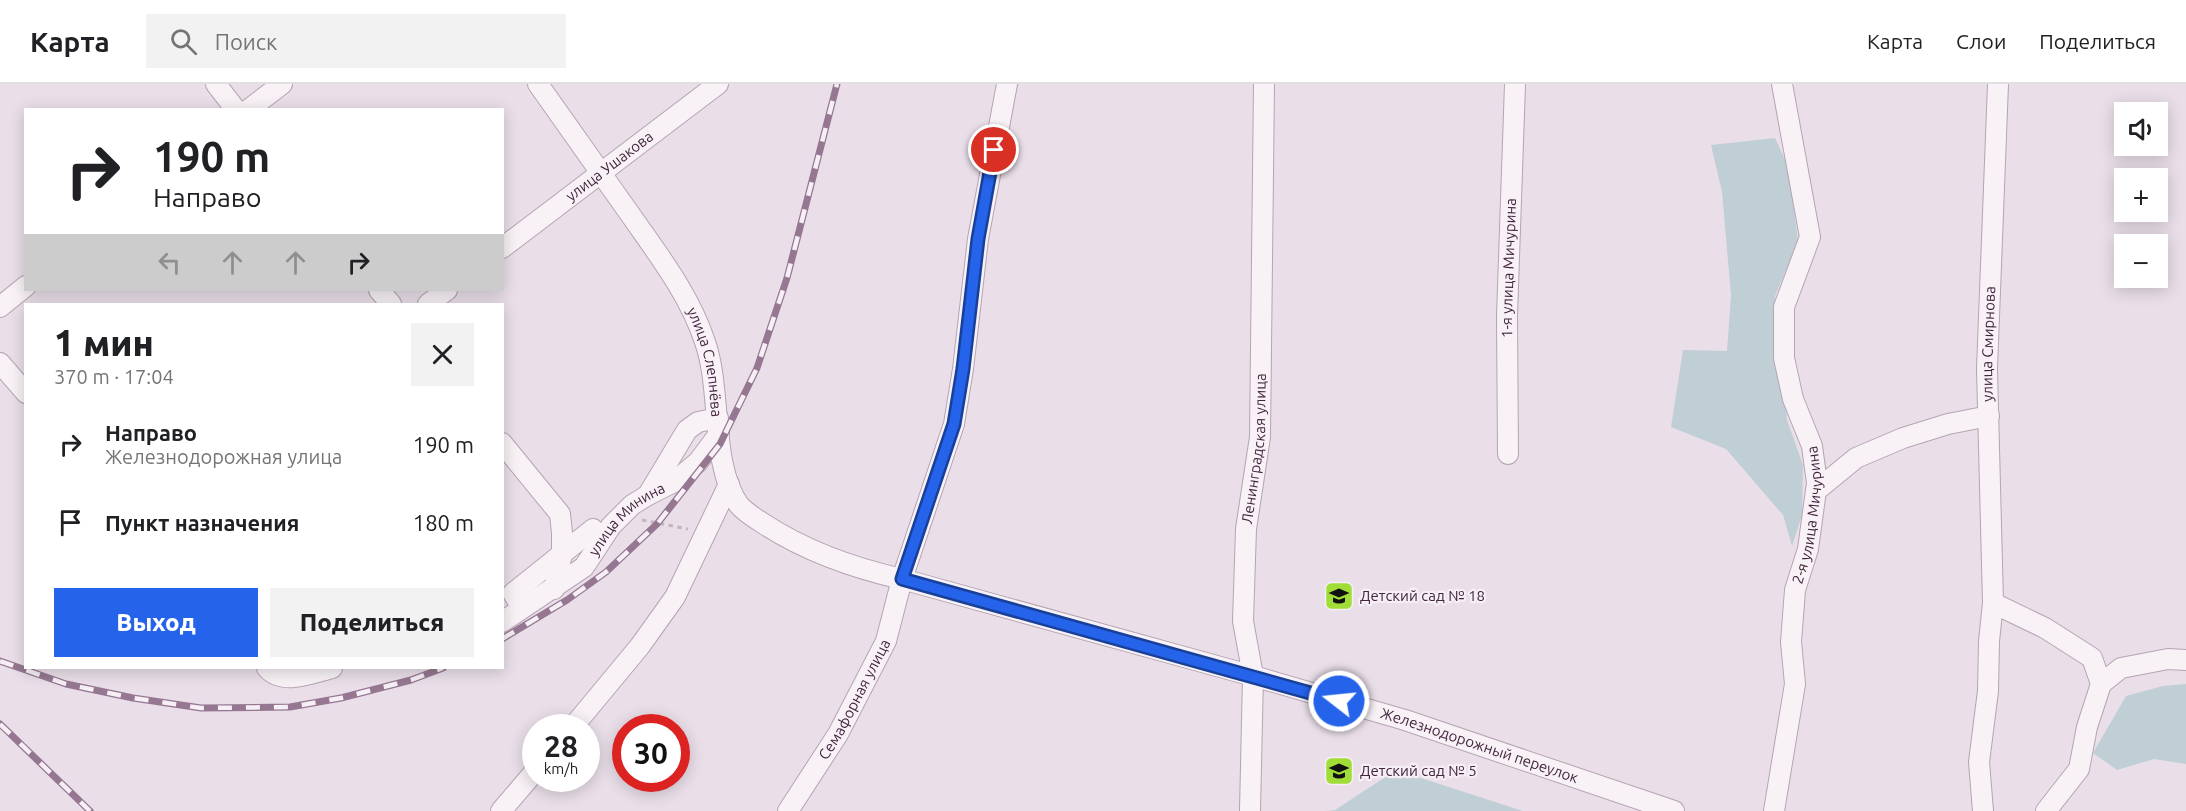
<!DOCTYPE html>
<html lang="ru">
<meta charset="utf-8">
<style>
body{margin:0;font-family:Ubuntu,sans-serif;background:#f2f2f2;color:#202124;height:100vh;display:flex;flex-direction:column;font-size:22px;white-space:nowrap}
*{box-sizing:border-box;margin:0}
p{font-size:20px;color:#757577}
.icon{flex:none;width:33px;height:33px;fill:none;stroke:currentColor;stroke-width:2;stroke-linecap:round;stroke-linejoin:round}
.map{position:relative;flex:1;overflow:hidden}
.drawer{position:absolute;left:24px;top:219px;width:480px;height:366px;display:flex;flex-direction:column;background:#fff;border-radius:0px;box-shadow:0 3px 15px #0003}
.drawer>*{flex:none}
.hud{position:absolute;left:24px;top:24px;width:480px;height:183px;border-radius:0px;box-shadow:0 3px 15px #0003;background:#fff;color:#202124;overflow:hidden}
.buttons{position:absolute;left:2114px;top:18px;display:grid;gap:12px}
.buttons a{display:grid;place-items:center;width:54px;height:54px;border-radius:0px;background:#fff;box-shadow:0 3px 15px #0003;font-size:30px}
.speed{position:absolute;left:522px;top:630px;display:flex;gap:12px;font-size:30px;font-weight:700;text-align:center}
.speed>*{display:grid;place-content:center;width:78px;height:78px;border-radius:50%;background:#fff;box-shadow:0 3px 15px #0003;line-height:1}
.speed small{font-size:15px;font-weight:400}
.speed .limit{border:9px solid #d22;background:#fff;color:#111}
.pin{position:absolute;display:grid;place-items:center;width:51px;height:51px;color:#fff;margin:-26px;border:3px solid #fff;border-radius:50%;box-shadow:0 2px 6px #0007}
.me{position:absolute;width:66px;margin:-33px;rotate:286deg;stroke-linejoin:round;filter:drop-shadow(0 0 4px #0008)}
.turn{display:flex;align-items:center;gap:21px;height:126px;padding:0 30px;font-size:27px}
.turn .icon{width:78px;height:78px;stroke-width:2.5}
.turn b{display:block;font-size:42px;line-height:51px}
.lanes{display:flex;align-items:center;height:57px;padding:0 30px;background:#0003;justify-content:center;gap:30px;direction:ltr}
.lanes .off{opacity:.35}
.round{display:grid;place-items:center;flex:none;width:63px;height:63px;border-radius:0px;background:#f2f2f2}
.head{display:flex;align-items:center;justify-content:space-between;height:102px;padding:0 30px}
h1{font-size:36px;font-weight:800;line-height:45px}
.cta{display:flex;gap:12px;margin-top:auto;padding:12px 30px}
.cta a{flex:1;height:69px;border-radius:0px;background:#2563eb;color:#fff;font-size:24px;font-weight:800;line-height:69px;text-align:center}
.cta a+a{background:#f2f2f2;color:#202124}
ul{padding:0;list-style:none}
li{display:flex;align-items:center;gap:18px;height:78px;padding:0 30px}
li div{flex:1}
li b{display:block;font-size:22px}
li em{font-style:normal}
header{display:flex;align-items:center;gap:36px;box-sizing:border-box;height:84px;padding:0 30px;background:#fff;border-bottom:2px solid #e0e0e0}
header strong{font-size:28px}
nav{display:flex;gap:33px;margin-inline-start:auto;font-size:21px}
.search{width:420px;height:54px;background:#f2f2f2;display:flex;align-items:center;gap:15px;box-sizing:border-box;padding:0 21px;border-radius:0px;color:#757577;font-size:22px}
.map>svg:first-child{display:block}
.green{fill:#bfcfd5}
.lines{fill:none;stroke-linecap:round;stroke-linejoin:round}
.minor-casing{stroke:#b5a4b2;stroke-width:22}
.path{stroke:#c2b5c0;stroke-width:3;stroke-dasharray:4.5 4.5;stroke-linecap:butt}
.minor{stroke:#f8f2f7;stroke-width:20}
.rail-casing{stroke:#957791;stroke-width:7}
.rail{stroke:#f7eff6;stroke-width:4.5;stroke-dasharray:14;stroke-linecap:butt}
.route-casing{stroke:#184099;stroke-width:15}
.route{stroke:#2563eb;stroke-width:10}
.labels{text-anchor:middle;stroke-width:4.5;stroke-linejoin:round;paint-order:stroke}
.street-label{font-size:15px;fill:#43263e;stroke:#f7eff6}
.poi-label{font-size:15px;fill:#43263e;stroke:#f7eff6;text-anchor:start}
</style>
<header>
<strong>Карта</strong>
<div class="search"><svg class="icon" aria-label="search" viewBox="0 0 24 24"><circle cx="10" cy="10" r="6"/><path d="M15 15l6 6"/></svg>Поиск</div>
<nav><a>Карта</a><a>Слои</a><a>Поделиться</a></nav>
</header>
<div class="map">
<svg width="2186" height="727" viewBox="0 0 2186 727">
<rect width="100%" height="100%" fill="#eadfe9"/>
<!-- green -->
<path class="green" d="M1775 54 1789 84 1798 157 1775 212 1787 336 1803 381 1802 431 1792 462 1783 431 1726 365 1671 343 1683 266 1727 267 1731 211 1722 108 1711 61Z
M2186 600V680L2154 675 2117 686 2093 669 2126 612 2163 602Z
M1396 686 1523 727H1326L1335 726Z"/>
<g class="lines">
<!-- minor casing -->
<g class="minor-casing">
<g id="minor">
<path d="M216 0 236 26"/>
<path id="s1" d="M538 0C569 44 601 89 632 133 660 173 690 212 705 258 722 306 710 380 739 421 745 428 756 435 764 440 807 468 853 484 902 495L1253 592 1405 636 1674 727"/>
<path d="M248 26 282 0"/>
<path id="s2" d="M502 164 718 0"/>
<path d="M379 206 391 220"/>
<path d="M428 220 447 206"/>
<path d="M0 223 26 202"/>
<path d="M0 279 26 309"/>
<path d="M502 359 560 430 562 449V470L554 505"/>
<path id="s3" d="M1508 370 1507 232 1515 0"/>
<path d="M1817 406 1856 374 1903 354 1948 340 1989 332"/>
<path d="M648 411 687 346 698 338 718 334"/>
<path d="M1993 519 2045 544 2092 574 2101 600 2087 643 2079 685 2046 727"/>
<path d="M522 524 513 509 593 445"/>
<path id="s4" d="M502 538 584 483 611 442 632 421 648 411 674 398 698 378 719 350"/>
<path d="M267 584C283 602 312 589 332 584"/>
<path d="M2101 600 2121 584 2168 575 2186 576"/>
<path d="M572 644 640 562 675 513 729 400"/>
<path d="M501 727 536 686"/>
<path id="s5" d="M788 727 838 650 886 557 902 495 954 340 963 285 978 155 1007 0"/>
<path id="s6" d="M1250 727 1253 592 1243 537 1246 445 1260 353 1264 0"/>
<path id="s7" d="M1774 727 1795 600 1791 558 1795 506 1808 465 1817 399 1812 362 1793 315 1784 274V223L1810 153 1782 0"/>
<path id="s8" d="M1983 727 1979 678 1988 607 1989 557 1993 519 1987 285 1998 0"/>
</g>
</g>
<!-- path -->
<path class="path" d="M642 436 688 445"/>
<!-- minor -->
<use href="#minor" class="minor"/>
<!-- rail casing -->
<g class="rail-casing">
<path id="rail" d="M502 555 567 516 606 488 657 440 720 360 757 284 787 194 837 0
M0 577 66 600 133 614 201 624 290 623 341 614 411 596 443 584
M0 640 90 727"/>
</g>
<!-- rail -->
<use href="#rail" class="rail"/>
</g>
<g class="lines">
<!-- route casing -->
<g class="route-casing">
<path id="route" d="M994 66 978 155 963 285 954 340 902 495 1339 617"/>
</g>
<!-- route -->
<use href="#route" class="route"/>
</g>
<!-- icons -->
<defs>
<g id="school-square" transform="scale(1.5)"><rect x="-9" y="-9" width="18" height="18" rx="4" fill="#a0dd36" stroke="#f7eff6"/><path d="M0-5L7-2L0 1L-7-2ZM-4 1L0 2.5L4 1V4Q0 6-4 4Z" fill="#111"/></g>
</defs>
<g fill-rule="evenodd">
<use href="#school-square" x="1339" y="512"/>
<use href="#school-square" x="1339" y="687"/>
</g>
<g class="labels">
<!-- street labels -->
<g class="street-label">
<text dy="5" stroke="none"><textPath href="#s2" startOffset="135">улица Ушакова</textPath></text>
<text dy="5" stroke="none"><textPath href="#s3" startOffset="186">1-я улица Мичурина</textPath></text>
<text dy="5" stroke="none"><textPath href="#s8" startOffset="468">улица Смирнова</textPath></text>
<text dy="5" stroke="none"><textPath href="#s1" startOffset="328">улица Слепнёва</textPath></text>
<text dy="5" stroke="none"><textPath href="#s6" startOffset="364">Ленинградская улица</textPath></text>
<text dy="5" stroke="none"><textPath href="#s7" startOffset="300">2-я улица Мичурина</textPath></text>
<text dy="5" stroke="none"><textPath href="#s4" startOffset="164">улица Минина</textPath></text>
<text dy="5" stroke="none"><textPath href="#s5" startOffset="130">Семафорная улица</textPath></text>
<text dy="5" stroke="none"><textPath href="#s1" startOffset="1258">Железнодорожный переулок</textPath></text>
</g>
<!-- poi labels -->
<g class="poi-label">
<text x="1360" y="517">Детский сад № 18</text>
<text x="1360" y="692">Детский сад № 5</text>
</g>
</g>
</svg>
<div class="buttons">
<a><svg class="icon" aria-label="sound" viewBox="0 0 24 24"><path d="M4 9h4l5-4v14l-5-4H4zM17 9q2 3 0 6"/></svg></a>
<a>+</a>
<a>−</a>
</div>
<div class="speed"><div>28<small>km/h</small></div><div class="limit">30</div></div>
<div class="pin" style="left:994px;top:66px;background:#d93025"><svg class="icon" aria-label="arrive" viewBox="0 0 24 24"><path d="M6 21V4h12l-3 4 3 4H6"/></svg></div>
<svg class="me" style="left:1339px;top:617px" viewBox="-20 -20 40 40"><circle r="17" fill="#2563eb" stroke="#fff" stroke-width="3"/><path d="M0-11L8 9 0 5-8 9z" fill="#fff"/></svg>
<div class="hud">
<div class="turn"><svg class="icon" aria-label="right" viewBox="0 0 24 24"><path d="M7 20v-9h11M14 6l5 5-5 5"/></svg><div><b>190 m</b>Направо</div></div>
<div class="lanes"><svg class="icon off" aria-label="left" viewBox="0 0 24 24"><path d="M17 20v-9H6M10 6l-5 5 5 5"/></svg><svg class="icon off" aria-label="ahead" viewBox="0 0 24 24"><path d="M12 20V5M6 11l6-6 6 6"/></svg><svg class="icon off" aria-label="ahead" viewBox="0 0 24 24"><path d="M12 20V5M6 11l6-6 6 6"/></svg><svg class="icon" aria-label="right" viewBox="0 0 24 24"><path d="M7 20v-9h11M14 6l5 5-5 5"/></svg></div>
</div>
<section class="drawer">
<div class="head"><div><h1>1 мин</h1><p>370 m · 17:04</p></div><a class="round"><svg class="icon" aria-label="close" viewBox="0 0 24 24"><path d="M6 6l12 12M18 6L6 18"/></svg></a></div>
<ul>
<li><svg class="icon" aria-label="right" viewBox="0 0 24 24"><path d="M7 20v-9h11M14 6l5 5-5 5"/></svg><div><b>Направо</b><p>Железнодорожная улица</p></div><em>190 m</em></li>
<li><svg class="icon" aria-label="arrive" viewBox="0 0 24 24"><path d="M6 21V4h12l-3 4 3 4H6"/></svg><div><b>Пункт назначения</b></div><em>180 m</em></li>
</ul>
<div class="cta"><a>Выход</a><a>Поделиться</a></div>
</section>
</div>
